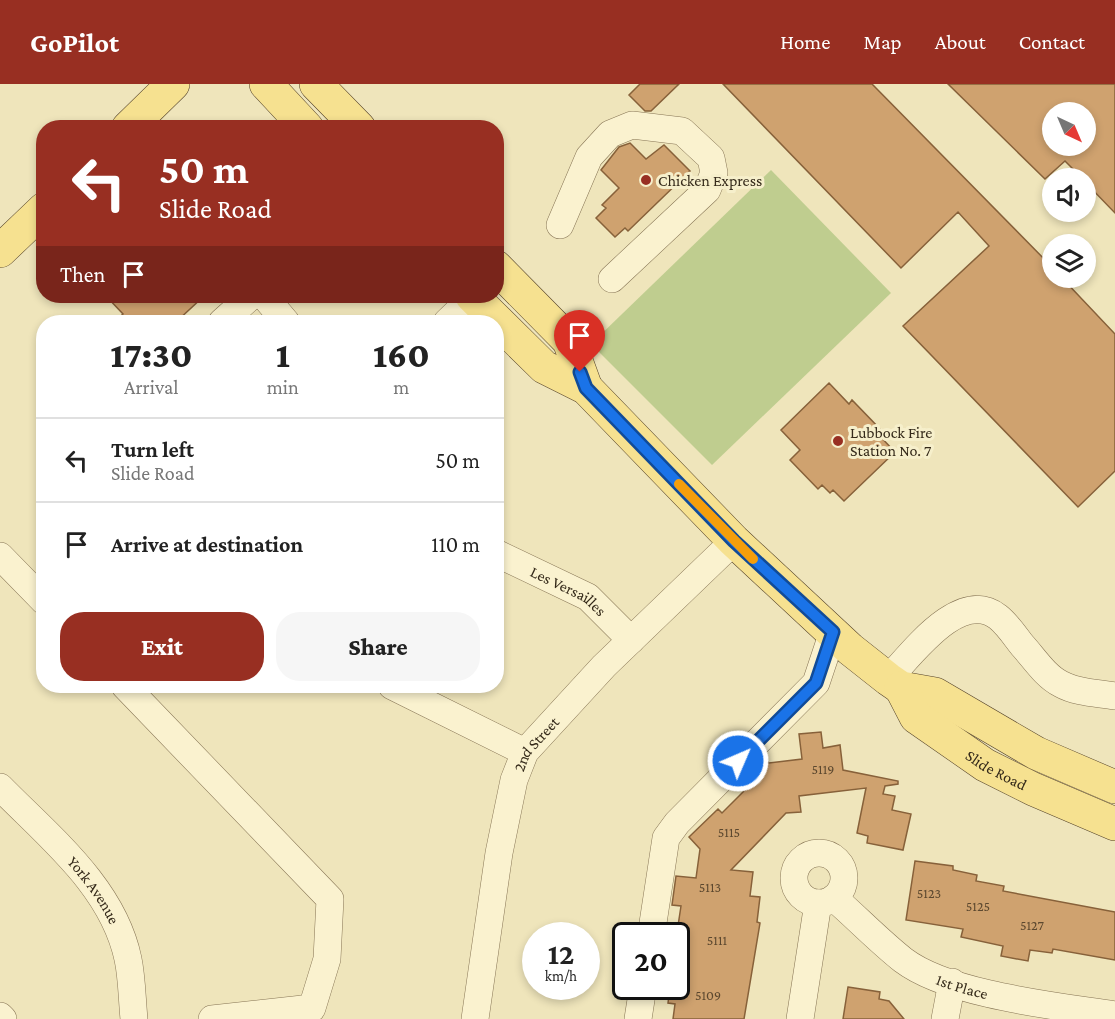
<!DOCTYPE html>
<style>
body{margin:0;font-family:"Crimson Pro",serif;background:#f6f6f6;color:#222;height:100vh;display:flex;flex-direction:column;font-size:22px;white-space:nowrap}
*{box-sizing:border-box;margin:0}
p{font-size:20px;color:#767676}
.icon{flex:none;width:33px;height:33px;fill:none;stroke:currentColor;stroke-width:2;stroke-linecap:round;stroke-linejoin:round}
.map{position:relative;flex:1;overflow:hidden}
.details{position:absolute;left:36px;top:231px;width:468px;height:378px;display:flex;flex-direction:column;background:#fff;border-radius:24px;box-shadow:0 3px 9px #0003}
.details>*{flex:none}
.hud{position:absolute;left:36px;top:36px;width:468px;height:183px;border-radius:24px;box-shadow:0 3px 9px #0003;background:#982f22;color:#fff;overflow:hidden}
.needle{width:39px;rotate:136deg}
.controls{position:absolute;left:1042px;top:18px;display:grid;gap:12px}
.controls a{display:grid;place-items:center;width:54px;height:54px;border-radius:50%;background:#fff;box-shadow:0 3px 9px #0003;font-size:30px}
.speed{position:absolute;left:522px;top:838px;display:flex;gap:12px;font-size:30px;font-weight:700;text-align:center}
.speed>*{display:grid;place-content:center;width:78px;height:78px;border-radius:50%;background:#fff;box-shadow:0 3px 9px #0003;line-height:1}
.speed small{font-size:15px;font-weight:400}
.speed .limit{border:3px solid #111;border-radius:9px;background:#fff;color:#111}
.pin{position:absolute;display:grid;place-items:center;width:51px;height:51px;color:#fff;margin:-62px -26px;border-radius:50% 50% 50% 0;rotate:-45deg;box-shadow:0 0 6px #0007}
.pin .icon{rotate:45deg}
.me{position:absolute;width:66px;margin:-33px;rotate:45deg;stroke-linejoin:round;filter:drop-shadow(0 0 4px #0008)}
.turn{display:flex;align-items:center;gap:21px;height:126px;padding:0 24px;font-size:27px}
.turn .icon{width:78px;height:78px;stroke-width:2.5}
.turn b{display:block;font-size:42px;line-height:51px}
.then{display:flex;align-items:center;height:57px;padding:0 24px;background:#0003;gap:12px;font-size:22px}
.eta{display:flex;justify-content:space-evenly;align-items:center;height:102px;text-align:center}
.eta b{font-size:36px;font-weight:800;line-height:42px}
.cta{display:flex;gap:12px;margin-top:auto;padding:12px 24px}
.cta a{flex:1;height:69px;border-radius:24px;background:#982f22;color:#fff;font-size:24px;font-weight:800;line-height:69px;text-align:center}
.cta a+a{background:#f6f6f6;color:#222}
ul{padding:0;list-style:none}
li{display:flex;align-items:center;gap:18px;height:84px;padding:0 24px;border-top:2px solid #e0e0e0}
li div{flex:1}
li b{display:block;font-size:22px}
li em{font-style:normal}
header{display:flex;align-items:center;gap:36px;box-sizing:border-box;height:84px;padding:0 30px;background:#982f22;color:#fff}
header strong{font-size:28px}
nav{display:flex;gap:33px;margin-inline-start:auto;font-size:21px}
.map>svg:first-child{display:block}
.green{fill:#bfcd8f}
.building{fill:#cfa26f;stroke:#87613a;stroke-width:1.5;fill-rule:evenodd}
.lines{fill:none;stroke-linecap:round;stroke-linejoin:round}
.minor-casing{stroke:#877555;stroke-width:28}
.major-casing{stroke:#54422a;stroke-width:34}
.minor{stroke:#faf2cf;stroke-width:27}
.major{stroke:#f6e190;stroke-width:33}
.route-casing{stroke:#114b97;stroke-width:15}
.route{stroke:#1a73e8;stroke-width:10}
.slow{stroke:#f59e0b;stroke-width:10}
.poi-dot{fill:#982f22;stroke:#f6efcb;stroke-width:2}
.labels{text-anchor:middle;stroke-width:6;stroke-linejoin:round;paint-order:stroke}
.number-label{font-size:14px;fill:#5c482f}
.poi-label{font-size:16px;fill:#352a1a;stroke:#f6efcb;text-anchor:start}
.street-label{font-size:16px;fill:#352a1a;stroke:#f6efcb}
</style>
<header>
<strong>GoPilot</strong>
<nav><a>Home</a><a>Map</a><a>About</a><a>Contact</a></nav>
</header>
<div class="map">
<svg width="1115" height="935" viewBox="0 0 1115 935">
<rect width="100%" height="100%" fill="#efe5bb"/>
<!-- green -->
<path class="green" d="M771 86 891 209 712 381 591 260Z"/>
<!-- building -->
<path class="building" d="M640 0H679L651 27H645L629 11Z
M723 0H872L1053 184V194H1062L1115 250V387L1078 423 903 242 989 162 958 128 901 184Z
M948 0H1115V129L1086 99V94H1082L1065 77 1045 95ZM1053 28H1086V62H1053Z
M630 59 646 75 664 61 690 87 628 147 625 144 615 153 596 134 606 124 602 121 619 104 601 86 619 63Z
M106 212H204L176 238H114L123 230Z
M829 299 849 320 852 316 880 345 876 348 895 368 844 417 833 406 830 409 822 401 818 405 790 376 800 366 781 346Z
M821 648 823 664 840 661 843 686 898 697V700L885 702 883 710 895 712 892 726 911 730 903 766 867 759 868 752 857 749 866 704 799 712 801 728 786 729 731 786 753 788 750 812 760 813 757 838 760 839 744 935H673L675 920 668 919 670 903H676V855L681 822 672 821 676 792 696 794 700 765 689 753 718 725 722 729 747 704 741 697 764 674 769 679 802 675 799 650Z
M915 777 953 782V786L977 791 976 797 1004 802 1003 807 1115 828V876L1053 865 1052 869 1030 866 1028 877 1001 872 1003 862 961 853 963 845 906 836Z
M848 903 880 908 879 915 889 917 904 935H843Z"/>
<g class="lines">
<!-- minor casing -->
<g class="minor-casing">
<g id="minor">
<path d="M560 141 589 73 610 50 632 41 682 47 711 74 714 89 707 106 612 195"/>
<path d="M264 212 286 238"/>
<path d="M222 238 251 212"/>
<path d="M447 238 473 213"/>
<path id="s1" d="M496 469 588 513 631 556"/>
<path d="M0 472 44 517"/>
<path d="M888 595C911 571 960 503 998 533 1007 540 1015 552 1022 561 1034 574 1045 592 1061 600 1077 609 1098 609 1115 612"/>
<path d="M125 602 330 815 327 875 312 924 212 935"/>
<path d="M392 602 525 668"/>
<path id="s2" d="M0 703C49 753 113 803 128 875 132 894 132 915 134 935"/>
<circle cx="819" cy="794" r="25"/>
<path id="s3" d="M834 814C857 834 879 857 903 876 949 911 1057 922 1115 931"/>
<path d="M651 852 666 754 677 739 816 599 833 548"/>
<path d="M0 932 3 935"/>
<path id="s4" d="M475 935 499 769 514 696 525 668 604 582 734 457"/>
<path d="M638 935 643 903"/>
<path d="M800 935 818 819"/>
<path d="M945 935 952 898"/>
</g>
</g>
<!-- major casing -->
<g class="major-casing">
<g id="major">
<path d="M266 0 307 44"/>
<path d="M316 0 359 44"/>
<path d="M128 44 173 0"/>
<path d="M0 167 44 125"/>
<path d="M496 183 569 257 586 304"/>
<path d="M472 212 544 283 586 304 734 457 850 565 888 595 901 604 935 610 1036 669 1115 703"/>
<path id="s5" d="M901 604 916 633 985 681 1033 705 1115 740"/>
</g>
</g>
<!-- minor -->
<use href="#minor" class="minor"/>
<!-- major -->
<use href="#major" class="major"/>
</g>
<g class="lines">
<!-- route casing -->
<g class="route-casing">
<path id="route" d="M580 288 586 304 734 457 833 548 816 599 738 677"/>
</g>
<!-- route -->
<use href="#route" class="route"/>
<!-- slow -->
<path class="slow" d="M679 400 753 475"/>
</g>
<!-- markers -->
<g class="poi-dot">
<circle cx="646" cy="96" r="6"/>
<circle cx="838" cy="357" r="6"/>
</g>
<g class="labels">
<!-- number labels -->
<g class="number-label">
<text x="823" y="690">5119</text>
<text x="729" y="753">5115</text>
<text x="710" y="808">5113</text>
<text x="929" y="814">5123</text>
<text x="978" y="827">5125</text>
<text x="1032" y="846">5127</text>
<text x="717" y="861">5111</text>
<text x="708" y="916">5109</text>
</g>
<!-- poi labels -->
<g class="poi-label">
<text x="658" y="102">Chicken Express</text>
<text x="850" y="354">Lubbock Fire<tspan x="850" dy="18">Station No. 7</tspan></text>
</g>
<!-- street labels -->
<g class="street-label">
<text dy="6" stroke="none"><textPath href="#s1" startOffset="82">Les Versailles</textPath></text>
<text dy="6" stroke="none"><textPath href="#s4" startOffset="285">2nd Street</textPath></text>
<text dy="6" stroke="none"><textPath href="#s5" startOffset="129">Slide Road</textPath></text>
<text dy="6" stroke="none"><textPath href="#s2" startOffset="140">York Avenue</textPath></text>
<text dy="6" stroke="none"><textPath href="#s3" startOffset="158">1st Place</textPath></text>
</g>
</g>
</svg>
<div class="controls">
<a><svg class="needle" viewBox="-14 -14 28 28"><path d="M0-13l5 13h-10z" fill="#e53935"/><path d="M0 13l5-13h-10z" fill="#767676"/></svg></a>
<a><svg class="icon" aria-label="sound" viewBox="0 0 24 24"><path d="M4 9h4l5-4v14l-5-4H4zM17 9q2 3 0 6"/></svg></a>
<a><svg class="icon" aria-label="layers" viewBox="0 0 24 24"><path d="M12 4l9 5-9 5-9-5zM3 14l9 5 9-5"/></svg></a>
</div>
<div class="speed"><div>12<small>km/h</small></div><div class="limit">20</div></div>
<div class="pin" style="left:580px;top:288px;background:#d93025"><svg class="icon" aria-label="arrive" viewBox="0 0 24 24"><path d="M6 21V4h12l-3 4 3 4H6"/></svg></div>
<svg class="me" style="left:738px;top:677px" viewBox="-20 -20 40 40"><circle r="17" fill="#1a73e8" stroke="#fff" stroke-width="3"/><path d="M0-11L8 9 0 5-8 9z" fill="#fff"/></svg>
<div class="hud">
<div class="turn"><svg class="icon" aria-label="left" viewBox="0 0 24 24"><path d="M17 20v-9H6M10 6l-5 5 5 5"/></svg><div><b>50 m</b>Slide Road</div></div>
<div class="then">Then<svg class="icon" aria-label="arrive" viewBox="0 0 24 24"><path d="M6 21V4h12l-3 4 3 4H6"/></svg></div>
</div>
<section class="details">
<div class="eta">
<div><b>17:30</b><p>Arrival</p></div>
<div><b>1</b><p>min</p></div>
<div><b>160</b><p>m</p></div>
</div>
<ul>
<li><svg class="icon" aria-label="left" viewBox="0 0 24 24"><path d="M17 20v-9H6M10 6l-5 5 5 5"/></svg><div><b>Turn left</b><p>Slide Road</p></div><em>50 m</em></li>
<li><svg class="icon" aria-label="arrive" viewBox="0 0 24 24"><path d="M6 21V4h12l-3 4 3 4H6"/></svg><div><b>Arrive at destination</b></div><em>110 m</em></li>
</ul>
<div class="cta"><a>Exit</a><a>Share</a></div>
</section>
</div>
